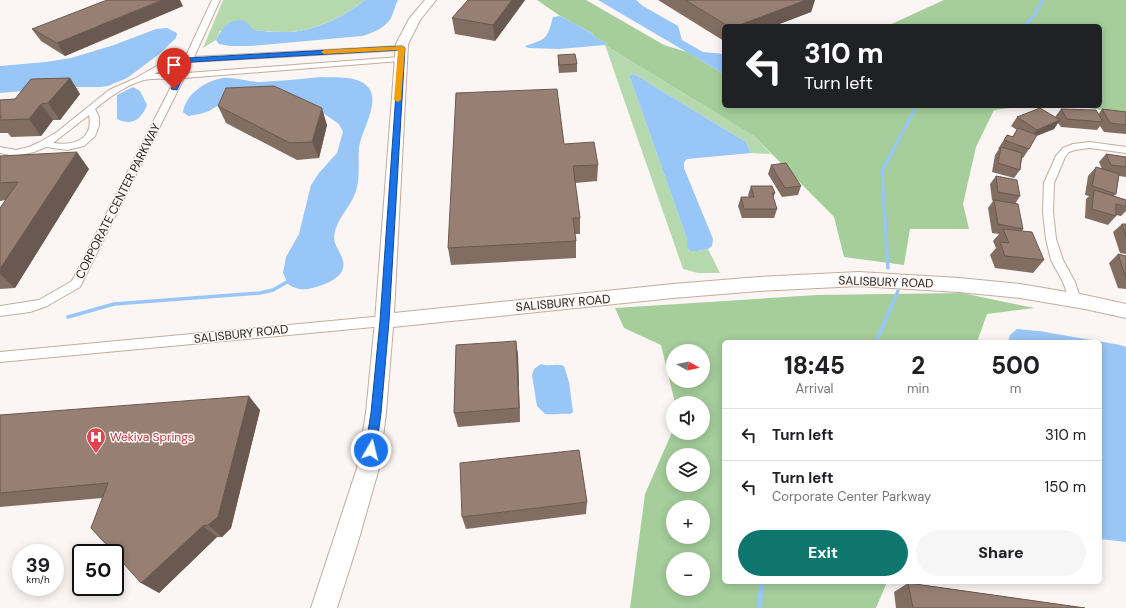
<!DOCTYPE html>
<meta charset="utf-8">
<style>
body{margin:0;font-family:"DM Sans",sans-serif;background:#f6f6f6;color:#202124;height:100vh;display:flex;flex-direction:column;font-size:15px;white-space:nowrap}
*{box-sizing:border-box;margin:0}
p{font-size:13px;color:#757577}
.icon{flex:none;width:22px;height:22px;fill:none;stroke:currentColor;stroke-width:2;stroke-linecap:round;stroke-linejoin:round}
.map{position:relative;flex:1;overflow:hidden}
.details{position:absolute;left:722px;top:340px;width:380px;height:244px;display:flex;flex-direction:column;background:#fff;border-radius:6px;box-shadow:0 2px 10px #0003}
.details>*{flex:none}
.banner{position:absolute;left:722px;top:24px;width:380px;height:84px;border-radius:6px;box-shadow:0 2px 10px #0003;background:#202124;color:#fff;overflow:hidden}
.needle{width:26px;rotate:98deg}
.fabs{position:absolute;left:666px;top:344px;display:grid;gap:8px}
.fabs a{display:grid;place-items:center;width:44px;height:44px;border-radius:50%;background:#fff;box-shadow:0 2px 10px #0003;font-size:20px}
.speed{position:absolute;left:12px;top:544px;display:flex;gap:8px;font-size:20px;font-weight:700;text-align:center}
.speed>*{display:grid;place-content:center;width:52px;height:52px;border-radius:50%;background:#fff;box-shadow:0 2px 10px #0003;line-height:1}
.speed small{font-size:10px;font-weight:400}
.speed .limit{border:2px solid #111;border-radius:6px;background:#fff;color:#111}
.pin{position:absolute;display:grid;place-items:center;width:34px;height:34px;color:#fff;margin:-41px -17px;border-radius:50% 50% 50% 0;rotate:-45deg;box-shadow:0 0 4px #0007}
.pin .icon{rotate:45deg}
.me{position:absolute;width:44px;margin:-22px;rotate:8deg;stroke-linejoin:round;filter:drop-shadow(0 0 3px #0008)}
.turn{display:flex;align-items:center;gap:14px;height:84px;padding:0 16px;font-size:18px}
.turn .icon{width:52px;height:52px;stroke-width:2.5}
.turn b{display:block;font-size:28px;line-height:34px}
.eta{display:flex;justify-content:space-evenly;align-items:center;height:68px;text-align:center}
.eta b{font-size:24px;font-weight:800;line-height:28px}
.primary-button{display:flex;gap:8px;margin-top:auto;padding:8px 16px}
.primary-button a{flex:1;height:46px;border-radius:24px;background:#0f766e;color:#fff;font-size:16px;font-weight:800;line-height:46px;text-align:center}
.primary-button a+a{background:#f6f6f6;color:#202124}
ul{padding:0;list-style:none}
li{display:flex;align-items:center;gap:12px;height:52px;padding:0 16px;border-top:1px solid #e0e0e0}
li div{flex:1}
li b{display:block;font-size:15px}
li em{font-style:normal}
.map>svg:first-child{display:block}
.green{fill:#b5d9ac}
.forest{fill:#a5ce9b;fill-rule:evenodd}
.water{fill:#98c6f6}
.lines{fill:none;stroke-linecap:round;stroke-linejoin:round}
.stream-far2{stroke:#98c6f6;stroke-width:3}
.stream-far1{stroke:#98c6f6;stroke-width:3.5}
.stream{stroke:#98c6f6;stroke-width:5}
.street-casing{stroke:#c4ac9e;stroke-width:2}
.secondary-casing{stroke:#c4ac9e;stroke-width:2}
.street{fill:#fff;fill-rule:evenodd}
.secondary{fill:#fff;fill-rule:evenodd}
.wall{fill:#826d63}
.shaded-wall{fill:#6a5950}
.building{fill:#977f73;stroke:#6a5950}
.route{fill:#1a73e8;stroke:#114b97}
.slow{fill:#f59e0b}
.labels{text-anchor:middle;stroke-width:3;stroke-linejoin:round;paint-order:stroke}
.street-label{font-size:12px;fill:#2d241e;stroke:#fbf6f3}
.health-label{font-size:12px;fill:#be3a42;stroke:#fbf6f3;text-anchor:start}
</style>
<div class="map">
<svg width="1126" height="608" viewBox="0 0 1126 608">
<rect width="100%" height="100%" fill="#fbf6f3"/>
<!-- green -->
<path class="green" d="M223 0H365C342 18 311 33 282 32 272 32 263 31 253 30L250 28 220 31 216 40 203 48Z
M605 45 755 137 771 154 751 153 746 142 634 74 629 75 687 239V248L691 252 708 249 720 273H698L683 269Z"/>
<!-- forest -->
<path class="forest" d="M537 0H586L664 45 687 52 724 74V106H780L793 108 800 106H1027L994 110 976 147 963 204 969 229H910L904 265 844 257 834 217 755 137 605 45 607 43 594 37 592 33 560 16Z
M944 0H1126V113L1088 108 1045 106H1100V26H887Z
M962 293 1034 308 987 314 977 342H724V582H887L876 608H630L645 494 673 430V433H703V403H675L661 345 624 328 615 308 817 295ZM673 351H703V381H673ZM673 455H703V485H673ZM673 507H703V537H673ZM673 559H703V589H673Z"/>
<!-- water -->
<path class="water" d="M365 0H398C395 5 394 12 391 18 385 28 373 33 362 36L250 46H230L219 44 216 40C221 29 231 16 245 21 249 23 250 27 254 30 263 31 272 32 282 32 312 33 342 18 365 0Z
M598 0H636L643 6 678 26 682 40 703 52 724 54V74Z
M560 16 592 33 594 37 607 43 605 45 559 49 528 48 525 46C547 39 547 39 553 17Z
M167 28 177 33 176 38 158 55 127 78 108 86 101 87H73L0 93V66L46 62 71 58 114 45 156 29Z
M634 74 746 142 751 153 687 159 684 162V168L713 239 712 246 708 249 691 252 687 248V239L629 75Z
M321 77C336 78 357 75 368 87 381 102 361 131 359 148 358 161 360 174 357 187 354 203 341 213 336 228 335 231 333 239 335 243 338 251 347 262 342 271 337 282 310 291 299 289 295 288 291 286 288 284L283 273 286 257 299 234 311 185 319 173 337 153 343 132 339 124 304 100 298 97 224 102 209 111 200 114 188 116 183 112C186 94 205 81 223 78 234 77 248 82 260 82 280 81 301 79 321 77Z
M133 87 140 91 147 105C141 120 132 126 117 119V95Z
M1017 329 1039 331 1120 345 1126 347V542L1100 539V342H1008L1010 335Z
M541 364C549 367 556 363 564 366L569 382 573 412 570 414C561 413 554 415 545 414L537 406 532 375 534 369Z"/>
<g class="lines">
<!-- stream-far2 -->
<path class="stream-far2" d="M1024 26 1034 16 1043 0
M893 150 917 106"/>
<!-- stream-far1 -->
<path class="stream-far1" d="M888 268 882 171 894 149
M68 317 114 304 260 293 273 290 287 282
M873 342 877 340 898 291"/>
<!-- stream -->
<path class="stream" d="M759 608 762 582"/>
<!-- street casing -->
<g class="street-casing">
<path id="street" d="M212 0H220L194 57 402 46 406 48 402 50 191 62 187 73 400 57 404 59 400 61 184 78 80 287 47 306 30 312 0 316V306L39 300 72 281 175 79C165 79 153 78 144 80 126 85 108 98 95 109L99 117V126L95 136 84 146 67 150 46 147 34 152 16 156 0 153V147L16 150 29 147 40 142 57 132 109 90 134 79 169 59 185 58ZM174 63H183L178 74H154ZM89 115C94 140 73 146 53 143Z
M1090 142 1126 147V153L1090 148 1075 150 1069 152 1065 157 1054 183 1053 212 1056 239 1063 260 1075 282 1081 301 1079 304 1075 306 1071 304 1063 282 1051 260 1046 239 1043 212 1044 183 1056 156 1063 148 1073 144Z
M384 316 388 318 390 321 388 324 384 326 0 362V352Z"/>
</g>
<!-- secondary casing -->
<g class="secondary-casing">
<path id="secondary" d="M425 0H436L420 20 408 44 394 313 673 284 759 277 859 272 959 278 1020 284 1085 295 1126 304V318L1085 309 1020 298 959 292 859 286 759 291 673 298 393 327 386 413 379 468 358 542 337 608H311L357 468 366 413 375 321 396 44 409 19Z"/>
</g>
<!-- street -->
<use href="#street" class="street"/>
<!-- secondary -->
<use href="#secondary" class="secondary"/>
</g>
<!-- wall -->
<path class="wall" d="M468 0H525L495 41 455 34 452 18Z
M658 0H815L811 12 774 26H724V41Z
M183 6 65 56 41 41 32 29Z
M558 55 577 64V72L559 73 558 64Z
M70 78 80 94 60 120H53L41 136 11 137 8 133H0V100L15 99Z
M218 106 327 125 319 158 297 160 226 123Z
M1061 109 1098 115 1102 109 1126 112V134L1104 132 1100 126 1097 130 1061 127 1058 123 1054 129 1036 136 1029 149 1023 158H1022L1020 170 1014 178 992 172 995 155 999 149H998L1007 135 1012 137 1017 130 1011 126 1017 117H1055Z
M564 144 598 165 597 181 575 183 580 218V234H575L576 241V258L451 265 448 248Z
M1106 154 1126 157V177L1119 176 1116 194 1114 196 1126 200V211L1121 216 1116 215V216L1108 225 1085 218 1086 199 1089 196 1085 195 1088 176 1096 167 1102 169 1099 162Z
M0 156 89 169 15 288 0 289V208L6 200 0 201Z
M771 165 801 186 798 195 782 197 768 174Z
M996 176 1020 196 1015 204 1023 229 1022 231 1044 260 1033 273 995 268 990 255 996 248 993 241 999 234 992 233 988 208 993 201 992 200 990 184Z
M751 186 775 193 773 198 777 209 774 218H742L738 206 741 197H749L748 195Z
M1122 224H1126V254L1120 253 1113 232Z
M1118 254 1126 256V289L1118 288 1109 263Z
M516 341 518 356 520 422 458 427 454 413Z
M260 410 231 528 222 537H217L159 593 102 498 0 507V415Z
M587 502 586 514 466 529 462 517Z
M908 583 1085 608H896L894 592Z"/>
<!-- shaded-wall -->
<path class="shaded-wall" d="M162 0H180L183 6 65 56 57 43Z
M512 0H525L495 41 493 25Z
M806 0H815L811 12 774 26H737Z
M70 78 80 94 60 120 48 103Z
M41 104 53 120 41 136 29 119Z
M322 108 327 125 319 158 312 142Z
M1060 120 1054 129 1031 138 1037 130Z
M77 152 89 169 15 288 0 274V269Z
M516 341 518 356 520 422 519 408Z
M249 396 260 410 231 528 222 537 208 525Z
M203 526 217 537 159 593 141 583Z"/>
<!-- building -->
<path class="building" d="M107 0H162L57 43 32 29Z
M468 0H512L493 25 452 18Z
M685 0H806L737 26H728Z
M575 54 577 64 559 65 558 55Z
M70 78 48 103 41 104 29 119 0 120V118L2 116H0V100L15 99 31 79Z
M274 86 322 108 312 142 290 143 218 106 226 88Z
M557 89 564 144 594 142 598 165 573 166 580 218H573L576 241 448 248 456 93Z
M1040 108 1060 120 1037 130 1017 117Z
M1061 109 1096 110 1103 122 1067 119Z
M1102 109 1126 112V125L1110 123Z
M1018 128 1037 135 1029 149 1004 140 1007 135 1013 137Z
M1001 147 1022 153 1020 170 998 163Z
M77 152 0 269V208L18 182 0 183V156Z
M1106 154 1126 157V167L1111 165Z
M786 163 801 186 785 188 771 165Z
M1096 167 1119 174 1116 194 1092 186Z
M996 176 1017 180 1020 196 998 192Z
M751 186H772L775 193H772L777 209H744L741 197H754Z
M1094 190 1126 200V207L1116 204V216L1092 209Z
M994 200 1018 204 1023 229 998 224Z
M1122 224H1126V237Z
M1003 229 1032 232 1044 260 1005 256 1000 242 1009 243Z
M1118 254 1126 256V278Z
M516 341 519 408 454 413 456 345Z
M249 396 218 517 208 525 203 526 141 583 115 554V553H114L91 528 108 483 0 493V415Z
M579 450 587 502 462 517 460 463Z
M908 583 1085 608H913Z"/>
<!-- route -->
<path class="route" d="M402 46 405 48 389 321 381 413 376 450 374 454 371 455 367 454 365 450 371 413 380 321 399 50 190 62 177 90 171 89 185 60 188 58Z"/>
<!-- slow -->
<path class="slow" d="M402 46 405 48 401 100 398 102 394 100 398 50 324 54 321 52 324 50Z"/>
<!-- icons -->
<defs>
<g id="hospital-pin" transform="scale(1)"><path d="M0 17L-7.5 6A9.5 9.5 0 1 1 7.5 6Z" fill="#e0444e" stroke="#fbf6f3"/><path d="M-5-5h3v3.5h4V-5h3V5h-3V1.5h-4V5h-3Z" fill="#fff"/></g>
</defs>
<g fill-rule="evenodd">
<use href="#hospital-pin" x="96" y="437"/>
</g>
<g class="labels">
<!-- street labels -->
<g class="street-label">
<text transform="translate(118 201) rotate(-63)" y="4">CORPORATE CENTER PARKWAY</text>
<text transform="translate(886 282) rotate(2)" y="4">SALISBURY ROAD</text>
<text transform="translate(563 303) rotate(-5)" y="4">SALISBURY ROAD</text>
<text transform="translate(241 334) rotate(-6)" y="4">SALISBURY ROAD</text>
</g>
<!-- health labels -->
<g class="health-label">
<text x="110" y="441">Wekiva Springs</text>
</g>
</g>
</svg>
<div class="fabs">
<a><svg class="needle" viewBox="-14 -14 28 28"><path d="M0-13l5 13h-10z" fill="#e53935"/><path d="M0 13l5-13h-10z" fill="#757577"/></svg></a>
<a><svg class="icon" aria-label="sound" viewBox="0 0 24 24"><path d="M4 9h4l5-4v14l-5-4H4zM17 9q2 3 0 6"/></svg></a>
<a><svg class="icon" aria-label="layers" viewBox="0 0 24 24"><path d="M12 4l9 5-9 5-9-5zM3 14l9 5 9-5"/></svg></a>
<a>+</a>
<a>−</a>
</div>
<div class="speed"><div>39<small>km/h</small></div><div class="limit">50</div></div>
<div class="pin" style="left:174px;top:89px;background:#d93025"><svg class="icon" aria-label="arrive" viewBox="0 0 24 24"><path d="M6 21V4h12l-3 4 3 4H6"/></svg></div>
<svg class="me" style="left:371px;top:450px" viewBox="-20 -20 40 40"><circle r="17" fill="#1a73e8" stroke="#fff" stroke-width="3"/><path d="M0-11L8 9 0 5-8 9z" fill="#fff"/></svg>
<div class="banner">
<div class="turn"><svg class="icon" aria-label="left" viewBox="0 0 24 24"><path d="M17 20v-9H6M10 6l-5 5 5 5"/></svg><div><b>310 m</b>Turn left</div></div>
</div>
<section class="details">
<div class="eta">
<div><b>18:45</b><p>Arrival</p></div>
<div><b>2</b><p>min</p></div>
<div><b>500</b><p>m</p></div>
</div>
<ul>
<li><svg class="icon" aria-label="left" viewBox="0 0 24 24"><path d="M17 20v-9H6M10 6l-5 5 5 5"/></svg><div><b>Turn left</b></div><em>310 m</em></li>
<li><svg class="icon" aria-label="left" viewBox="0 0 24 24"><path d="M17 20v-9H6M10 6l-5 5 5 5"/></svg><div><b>Turn left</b><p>Corporate Center Parkway</p></div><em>150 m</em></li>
</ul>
<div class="primary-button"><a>Exit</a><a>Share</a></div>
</section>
</div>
